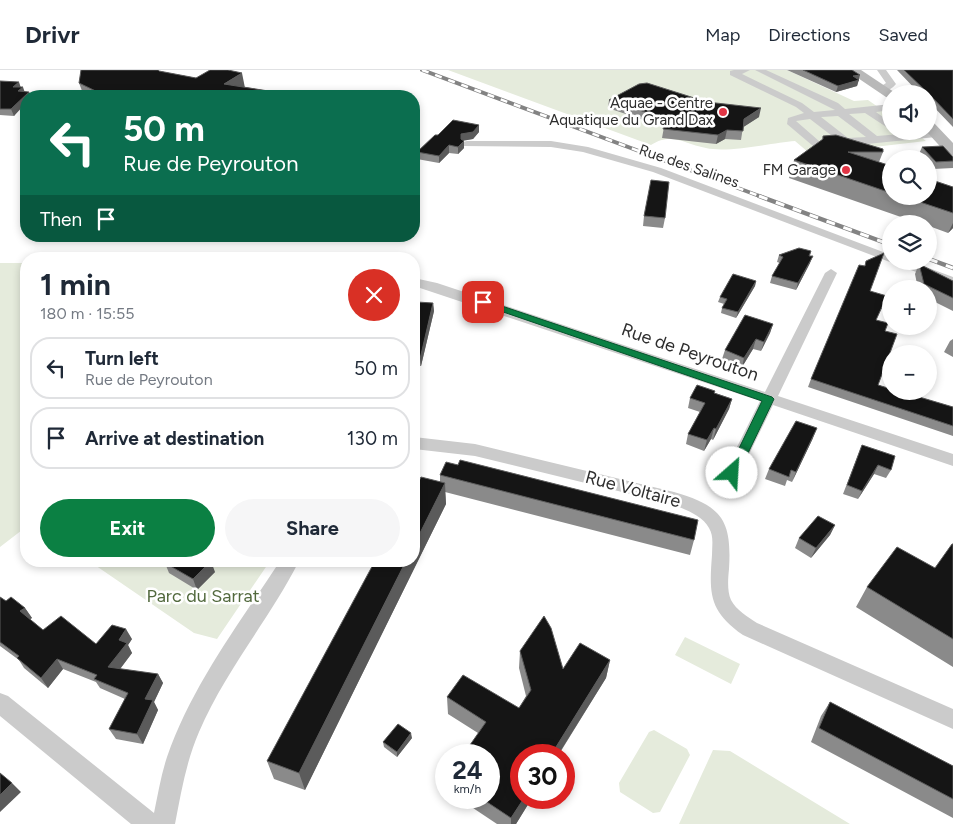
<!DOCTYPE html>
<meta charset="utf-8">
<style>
body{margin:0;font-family:Figtree,sans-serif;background:#f6f6f7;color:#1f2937;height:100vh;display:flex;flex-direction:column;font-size:19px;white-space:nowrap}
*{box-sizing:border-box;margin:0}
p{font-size:16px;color:#747a83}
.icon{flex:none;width:28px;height:28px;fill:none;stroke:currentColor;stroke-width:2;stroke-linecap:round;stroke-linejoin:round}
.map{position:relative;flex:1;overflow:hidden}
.sheet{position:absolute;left:20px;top:182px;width:400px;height:315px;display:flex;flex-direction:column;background:#fff;border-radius:20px;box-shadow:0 2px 8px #0003}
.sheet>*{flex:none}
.guide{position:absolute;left:20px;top:20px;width:400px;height:152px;border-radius:20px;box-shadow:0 2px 8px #0003;background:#0b6e4f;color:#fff;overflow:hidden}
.controls{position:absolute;left:882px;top:15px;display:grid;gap:10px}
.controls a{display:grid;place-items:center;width:55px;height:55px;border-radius:50%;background:#fff;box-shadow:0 2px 8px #0003;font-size:25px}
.speed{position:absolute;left:435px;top:674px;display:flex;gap:10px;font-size:25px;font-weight:700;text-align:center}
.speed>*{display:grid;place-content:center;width:65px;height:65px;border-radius:50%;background:#fff;box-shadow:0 2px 8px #0003;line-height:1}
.speed small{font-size:12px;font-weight:400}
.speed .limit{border:8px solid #d22;background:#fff;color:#111}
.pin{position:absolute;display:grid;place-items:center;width:42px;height:42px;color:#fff;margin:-21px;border-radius:10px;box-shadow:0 2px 8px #0006}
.me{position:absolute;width:55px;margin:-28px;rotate:26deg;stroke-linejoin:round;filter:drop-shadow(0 0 4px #0008)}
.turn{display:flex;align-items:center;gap:18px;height:105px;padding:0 20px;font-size:22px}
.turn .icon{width:65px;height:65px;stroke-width:2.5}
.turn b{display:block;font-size:35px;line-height:42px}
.then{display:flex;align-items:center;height:48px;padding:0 20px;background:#0003;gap:10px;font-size:19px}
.round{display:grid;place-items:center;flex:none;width:52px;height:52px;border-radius:26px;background:#f6f6f7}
.head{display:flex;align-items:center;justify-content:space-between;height:85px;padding:0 20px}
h1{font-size:30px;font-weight:700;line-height:38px}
.button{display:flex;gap:10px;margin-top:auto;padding:10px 20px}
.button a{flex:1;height:58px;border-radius:30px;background:#0b8043;color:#fff;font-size:20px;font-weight:700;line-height:58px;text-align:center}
.button a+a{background:#f6f6f7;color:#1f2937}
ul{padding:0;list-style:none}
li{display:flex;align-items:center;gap:15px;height:62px;margin:0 10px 8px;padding:0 10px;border:2px solid #e0e1e3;border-radius:20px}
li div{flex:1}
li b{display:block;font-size:19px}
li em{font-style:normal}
header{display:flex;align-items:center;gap:30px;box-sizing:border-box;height:70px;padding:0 25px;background:#fff;border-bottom:1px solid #e0e1e3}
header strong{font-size:24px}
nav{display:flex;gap:28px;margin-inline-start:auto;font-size:18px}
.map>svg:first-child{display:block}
.green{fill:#e5ebdc}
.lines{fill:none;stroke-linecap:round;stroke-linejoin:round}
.street{fill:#cbcbcb;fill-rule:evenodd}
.secondary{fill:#b8b8b8;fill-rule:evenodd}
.rail-far1-casing{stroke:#838383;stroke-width:4}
.rail-casing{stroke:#838383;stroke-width:4.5}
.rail-far1{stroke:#fff;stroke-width:2.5;stroke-dasharray:7;stroke-linecap:butt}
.rail{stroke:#fff;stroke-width:3;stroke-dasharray:9;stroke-linecap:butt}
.wall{fill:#8a8a8a}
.shaded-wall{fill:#5b5b5b}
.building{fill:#151515;stroke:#5b5b5b}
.route{fill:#0b8043;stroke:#07532c}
.poi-dot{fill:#e13545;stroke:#fff;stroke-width:2}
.labels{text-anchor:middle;stroke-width:5;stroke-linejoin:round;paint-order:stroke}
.far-poi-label{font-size:15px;fill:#2e2e2e;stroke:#fff;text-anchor:end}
.far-street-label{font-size:15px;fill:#2e2e2e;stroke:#fff}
.street-label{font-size:18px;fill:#2e2e2e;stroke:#fff}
.park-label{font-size:18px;fill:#52693d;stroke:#fff}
</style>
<header>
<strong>Drivr</strong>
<nav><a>Map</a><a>Directions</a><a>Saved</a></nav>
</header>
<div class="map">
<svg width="953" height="754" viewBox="0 0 953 754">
<rect width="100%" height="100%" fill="#fff"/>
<!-- green -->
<path class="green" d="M448 0H787L854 31 868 30 891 46V61H913L926 71 822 83 815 88 795 71C771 73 728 83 706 78 684 74 672 62 651 75Z
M0 193H26V457L0 477Z
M89 491H270L217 569 194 563Z
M685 567 740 594 731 614 675 585Z
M654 660 687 679 690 685 660 742 653 743 620 722 619 713 649 662Z
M713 680 730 681 850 754H679Z"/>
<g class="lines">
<!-- street -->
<path class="street" d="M734 0H750L742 4 802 33 814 42 835 40 755 0H766L838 33 845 39 891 34V40L876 42 891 53V60L865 43 849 44 877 66 936 61 941 64 936 67 847 76H813L787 54 788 48 804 43 796 37 730 5V1ZM838 46 866 67 848 68 821 47ZM810 49 836 69 819 71 796 51Z
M877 0H886L896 14C892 19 886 22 880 21V17L886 13Z
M467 71H551L588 77 661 98 891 185V191H910L953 207V216L653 102 583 82 551 77 463 76V72Z
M831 199 837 203 778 326 953 384V396L773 335 738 407 732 409 726 407 724 403 760 331 414 216V208L437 213 765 322 825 203Z
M414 367 475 374 674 422C722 436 732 450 729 499 728 509 727 521 731 530 736 540 748 547 757 553L953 639V659L743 565C709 541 709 524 712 485 712 476 714 466 709 458 702 445 684 439 671 434L475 386 414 379Z
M280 491H299C269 550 225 601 199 662 186 692 181 723 175 754H131L0 646V623L8 626 154 743C158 724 161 705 167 687 192 615 239 554 280 491Z"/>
<!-- secondary -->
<path class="secondary" d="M846 0H861L897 24H891V28L886 27Z
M929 52 934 53 953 73V86L948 85 926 61H929Z"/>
<!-- rail-far1 casing -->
<g class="rail-far1-casing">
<path id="rail-far1" d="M422 0 762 127"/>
</g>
<!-- rail casing -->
<g class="rail-casing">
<path id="rail" d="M759 126 891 175
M929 189 953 198"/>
</g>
<!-- rail-far1 -->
<use href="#rail-far1" class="rail-far1"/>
<!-- rail -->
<use href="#rail" class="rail"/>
</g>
<!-- wall -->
<path class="wall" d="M787 0H852L859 10 857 16 836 22Z
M897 0H953V57L929 32V24H920Z
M159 1 245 17 300 26H84L79 13Z
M0 11 21 17 25 22H29L31 26H26L14 46 0 45Z
M609 30 707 32 759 47 743 57 741 70 725 69 716 74 662 68 664 57 608 38Z
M479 62 473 69 464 70V78L458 84 449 83 439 93 417 89V82L438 65Z
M823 66 883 82 879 92 891 96V126H929L953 117V158L948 163 929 156V154H921L789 108 794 90 822 70Z
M922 77 953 87V98L933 99 929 94V89H924L919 84Z
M644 146 665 148 663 158 643 156Z
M811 181 810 186V193L796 220 770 213 772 206 780 193 777 192 779 185Z
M919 194 953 211V241L929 229V219H918L915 204Z
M756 211 755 216 736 248 721 243 722 238 724 234 718 232 720 227Z
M870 221 876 250 885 261 878 315 953 337V366L808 317 811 309Z
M433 233 434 241 421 296H414V236Z
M773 254 770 263 761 281 753 279 742 297 722 289 725 280Z
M953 269V287L944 282 950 271Z
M715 323 732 329 729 339 713 370 711 369 704 381 686 374 688 364 700 342 688 338 690 328Z
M813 368 792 412 787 410 785 416 765 409 769 399Z
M862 375 891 400 886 408 874 404 858 429 843 424Z
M440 405 694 470 690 485 445 422 446 434 305 720 274 709 267 691 440 412Z
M835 455 830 465 811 488 795 478 799 468Z
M953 474V597L856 537 867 517 935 498Z
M165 493 215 502 197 520 169 503Z
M0 527 6 531 25 538 32 548 30 549 43 560 96 574 132 569 128 575 132 583 120 599 158 604 163 613 154 632 158 640 143 674 116 669 109 659 125 629 100 618 96 612 63 599 48 618 24 598 19 590 0 576Z
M520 581 563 599 610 590 606 608 516 754H497L458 728H489L478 663 448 644 447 627 519 638 526 626 519 598Z
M830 632 953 696V748L811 672 821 646Z
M412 668 397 687 384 677 383 672Z"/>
<!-- shaded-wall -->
<path class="shaded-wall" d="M242 3 245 18 224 14Z
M860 5 857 16 836 22 838 16 853 6Z
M19 12 21 18 13 17Z
M23 17 25 23 18 21Z
M29 22 31 26H26V33L14 46 11 39Z
M761 38 759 47 742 58 744 49Z
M479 55V62L473 69 462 71H464V78L458 84V77L461 64Z
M727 60 725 69 716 74 718 65Z
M449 75V83L439 93V86Z
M953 153V158L948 163Z
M813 186 810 193 796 220 798 213Z
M756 211 755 216 736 248 738 242Z
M433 233 434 241 421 296 420 289Z
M773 254 770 263 761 281 764 272Z
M756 269 753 279 742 297 744 288Z
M732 329 729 339 713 370 716 359Z
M714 358 711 369 704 381 707 370Z
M817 358 813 368 792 412 796 402Z
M878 395 874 404 858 429 862 421Z
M445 413 446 434 305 720 299 703 406 491H414V475Z
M835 455 830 465 811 488 816 478Z
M211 491 215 502 197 520 193 509Z
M25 538 32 548 27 551 20 541Z
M126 559 132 569 128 575 132 583 114 607 108 597 119 570Z
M57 589 63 599 48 618 41 608Z
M610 590 606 608 558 685H551Z
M158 604 163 613 154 632 158 640 143 674 137 664 145 629Z
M411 663 412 668 397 687V682Z
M12 713 21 722 0 742V725Z
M524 728H532L516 754H511V748Z"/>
<!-- building -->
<path class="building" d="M81 0H158L159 1 196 8 210 0H228L242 3 224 14 300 26H102L104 25 79 13Z
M803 0H852L860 5 853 6 859 10 838 16Z
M904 0H953V49L929 24Z
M0 11 19 12 13 17H23L18 21 29 22 11 39H0Z
M647 13 707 32 761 38 744 49 743 61 727 60 718 65 663 59 666 49 609 30 639 14Z
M453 50 479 55 473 62 461 64V69L464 71 458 77 449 75 439 86 417 82 435 65H438Z
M836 65 883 79V82H848L891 96V123L794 90 823 69V66Z
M943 76 953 87V91L936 92 922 77Z
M929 109 953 117V143L902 126H929Z
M651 110 669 112 665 148 644 146Z
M799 178 811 181 809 186H813L798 213 772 206 783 187 779 185Z
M884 183 870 221 887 226 876 250 888 253 885 261 897 264 878 315 891 319V321H899L953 337V356L811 309 859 195 865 196 866 191Z
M919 194 953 211V228L924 214Z
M733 204 756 211 738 242 722 238 727 229 720 227Z
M417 232 433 233 420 289 414 288V236H416Z
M745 245 773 254 764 272 756 269 744 288 725 280Z
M697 315 715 321 714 323 732 329 716 359 714 358 707 370 688 364 705 333 690 328Z
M796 351 817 358 796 402 791 400 789 407 769 399Z
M862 375 895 386 891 400 878 395 862 421 847 415Z
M460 390 698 450 694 470 440 405 446 392 458 395Z
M421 407 445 413 414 475V421Z
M818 446 835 455 816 478 799 468Z
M952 474H953V569L867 517 897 477 935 498Z
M166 491H211L193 509 165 493Z
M375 491H406L299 703 267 691Z
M0 527 6 531 11 527 25 538 20 541 43 560 61 546 96 574 112 555 126 559 119 570 127 573 108 597 158 604 145 629 153 630 137 664 109 659 128 623 94 609 97 605 57 589 41 608 17 588 19 586 0 572Z
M544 546 551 558 563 599 580 573 610 590 551 685H521V728H524L511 748 481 728H489V685H463L486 652 447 627 463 605 519 638 531 620 520 581Z
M830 632 953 696V729L819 658Z
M398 654 411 663 397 682 383 672Z
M0 703 12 713 0 725Z"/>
<!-- route -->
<path class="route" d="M480 231H487L772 327 774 329 737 406H728L727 403 762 331 480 234Z"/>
<!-- markers -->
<g class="poi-dot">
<circle cx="723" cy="42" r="5"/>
<circle cx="846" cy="100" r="5"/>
</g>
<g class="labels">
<!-- far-poi labels -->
<g class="far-poi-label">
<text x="713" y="38">Aquae - Centre<tspan x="713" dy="17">Aquatique du Grand Dax</tspan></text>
<text x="836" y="105">FM Garage</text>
</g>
<!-- far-street labels -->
<g class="far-street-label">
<text transform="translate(689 96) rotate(19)" y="5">Rue des Salines</text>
</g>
<!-- street labels -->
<g class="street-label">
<text transform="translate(690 282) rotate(19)" y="6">Rue de Peyrouton</text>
<text transform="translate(633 419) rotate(15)" y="6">Rue Voltaire</text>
</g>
<!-- park labels -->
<g class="park-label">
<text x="203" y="532">Parc du Sarrat</text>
</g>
</g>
</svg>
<div class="controls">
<a><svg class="icon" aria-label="sound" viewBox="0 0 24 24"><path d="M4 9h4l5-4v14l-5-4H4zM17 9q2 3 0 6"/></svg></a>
<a><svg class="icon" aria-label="search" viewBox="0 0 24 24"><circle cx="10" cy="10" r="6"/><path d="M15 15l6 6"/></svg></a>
<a><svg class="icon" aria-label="layers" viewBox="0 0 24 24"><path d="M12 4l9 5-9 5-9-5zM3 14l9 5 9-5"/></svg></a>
<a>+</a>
<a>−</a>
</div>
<div class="speed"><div>24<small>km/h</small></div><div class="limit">30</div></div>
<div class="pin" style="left:483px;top:232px;background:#d93025"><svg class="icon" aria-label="arrive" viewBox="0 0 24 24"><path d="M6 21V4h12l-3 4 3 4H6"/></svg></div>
<svg class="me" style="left:732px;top:403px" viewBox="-20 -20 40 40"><circle r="19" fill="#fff"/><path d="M0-13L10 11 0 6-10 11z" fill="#0b8043"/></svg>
<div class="guide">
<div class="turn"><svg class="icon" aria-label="left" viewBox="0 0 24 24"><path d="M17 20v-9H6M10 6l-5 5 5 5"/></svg><div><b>50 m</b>Rue de Peyrouton</div></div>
<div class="then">Then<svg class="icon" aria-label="arrive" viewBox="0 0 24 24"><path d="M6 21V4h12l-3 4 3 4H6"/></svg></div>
</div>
<section class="sheet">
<div class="head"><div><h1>1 min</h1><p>180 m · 15:55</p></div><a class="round" style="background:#d93025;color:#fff"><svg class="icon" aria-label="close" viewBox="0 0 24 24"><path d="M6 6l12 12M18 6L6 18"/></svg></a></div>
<ul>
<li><svg class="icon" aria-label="left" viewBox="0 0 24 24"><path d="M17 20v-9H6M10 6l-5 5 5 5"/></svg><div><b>Turn left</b><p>Rue de Peyrouton</p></div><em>50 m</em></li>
<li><svg class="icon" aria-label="arrive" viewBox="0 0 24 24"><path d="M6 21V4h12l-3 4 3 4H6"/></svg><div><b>Arrive at destination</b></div><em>130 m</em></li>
</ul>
<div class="button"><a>Exit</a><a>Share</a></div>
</section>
</div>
